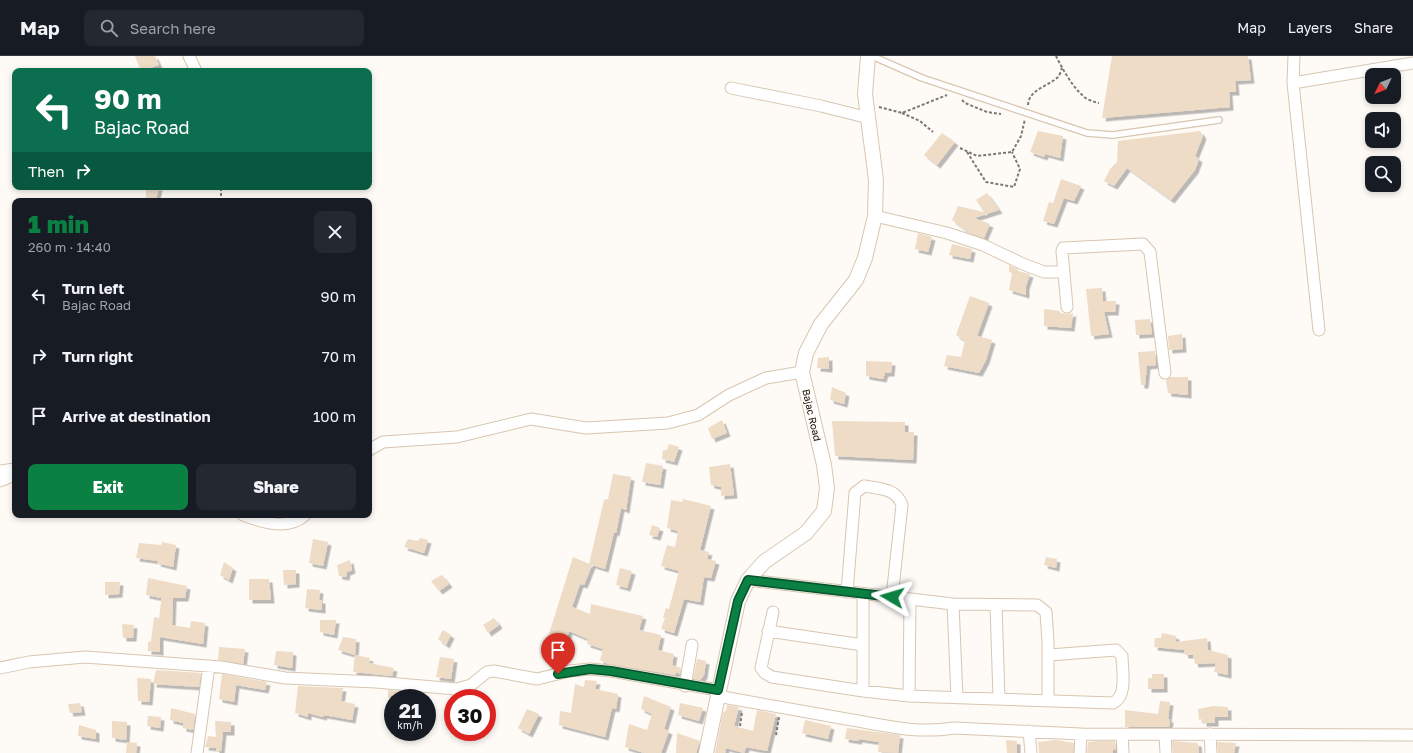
<!DOCTYPE html>
<meta charset="utf-8">
<style>
body{margin:0;font-family:"Golos Text",sans-serif;background:#242831;color:#f1f3f6;height:100vh;display:flex;flex-direction:column;font-size:15px;white-space:nowrap}
*{box-sizing:border-box;margin:0}
p{font-size:13px;color:#9ea1a6}
.icon{flex:none;width:22px;height:22px;fill:none;stroke:currentColor;stroke-width:2;stroke-linecap:round;stroke-linejoin:round}
.map{position:relative;flex:1;overflow:hidden}
.details{position:absolute;left:12px;top:142px;width:360px;height:320px;display:flex;flex-direction:column;background:#171b24;border-radius:8px;box-shadow:0 2px 6px #0003}
.details>*{flex:none}
.guide{position:absolute;left:12px;top:12px;width:360px;height:122px;border-radius:8px;box-shadow:0 2px 6px #0003;background:#0b6e4f;color:#fff;overflow:hidden}
.needle{width:26px;rotate:227deg}
.tools{position:absolute;left:1365px;top:12px;display:grid;gap:8px}
.tools a{display:grid;place-items:center;width:36px;height:36px;border-radius:8px;background:#171b24;box-shadow:0 2px 6px #0003;font-size:20px}
.speed{position:absolute;left:384px;top:633px;display:flex;gap:8px;font-size:20px;font-weight:700;text-align:center}
.speed>*{display:grid;place-content:center;width:52px;height:52px;border-radius:50%;background:#171b24;box-shadow:0 2px 6px #0003;line-height:1}
.speed small{font-size:10px;font-weight:400}
.speed .limit{border:6px solid #d22;background:#fff;color:#111}
.pin{position:absolute;display:grid;place-items:center;width:34px;height:34px;color:#fff;margin:-41px -17px;border-radius:50% 50% 50% 0;rotate:-45deg;box-shadow:0 0 4px #0007}
.pin .icon{rotate:45deg}
.me{position:absolute;width:44px;margin:-22px;rotate:277deg;stroke-linejoin:round;filter:drop-shadow(0 0 3px #0008)}
.turn{display:flex;align-items:center;gap:14px;height:84px;padding:0 16px;font-size:18px}
.turn .icon{width:52px;height:52px;stroke-width:2.5}
.turn b{display:block;font-size:28px;line-height:34px}
.then{display:flex;align-items:center;height:38px;padding:0 16px;background:#0003;gap:8px;font-size:15px}
.round{display:grid;place-items:center;flex:none;width:42px;height:42px;border-radius:8px;background:#242831}
.headline{display:flex;align-items:center;justify-content:space-between;height:68px;padding:0 16px}
h1{font-size:24px;font-weight:800;line-height:30px;color:#0b8043}
.cta{display:flex;gap:8px;margin-top:auto;padding:8px 16px}
.cta a{flex:1;height:46px;border-radius:8px;background:#0b8043;color:#fff;font-size:16px;font-weight:800;line-height:46px;text-align:center}
.cta a+a{background:#242831;color:#f1f3f6}
ul{padding:0;list-style:none}
li{display:flex;align-items:center;gap:12px;height:60px;padding:0 16px}
li div{flex:1}
li b{display:block;font-size:15px}
li em{font-style:normal}
header{display:flex;align-items:center;gap:24px;box-sizing:border-box;height:56px;padding:0 20px;background:#171b24;border-bottom:1px solid #363941}
header strong{font-size:19px}
nav{display:flex;gap:22px;margin-inline-start:auto;font-size:14px}
.search{width:280px;height:36px;background:#242831;display:flex;align-items:center;gap:10px;box-sizing:border-box;padding:0 14px;border-radius:8px;color:#9ea1a6;font-size:15px}
.map>svg:first-child{display:block}
.building{fill:#eedcc6;filter:url(#shadow)}
.lines{fill:none;stroke-linecap:round;stroke-linejoin:round}
.service-casing{stroke:#d8c6b0;stroke-width:8}
.minor-casing{stroke:#d8c6b0;stroke-width:13}
.tertiary-casing{stroke:#d8c6b0;stroke-width:16}
.path{stroke:#7d7873;stroke-width:2;stroke-dasharray:3 2;stroke-linecap:butt}
.service{stroke:#fff;stroke-width:5.5}
.minor{stroke:#fff;stroke-width:11}
.tertiary{stroke:#fff;stroke-width:14}
.route-casing{stroke:#07532c;stroke-width:10}
.route{stroke:#0b8043;stroke-width:7}
.labels{text-anchor:middle;stroke-width:4;stroke-linejoin:round;paint-order:stroke}
.street-label{font-size:10px;fill:#100a04;stroke:#fefaf6}
</style>
<header>
<strong>Map</strong>
<div class="search"><svg class="icon" aria-label="search" viewBox="0 0 24 24"><circle cx="10" cy="10" r="6"/><path d="M15 15l6 6"/></svg>Search here</div>
<nav><a>Map</a><a>Layers</a><a>Share</a></nav>
</header>
<div class="map">
<svg width="1413" height="697" viewBox="0 0 1413 697">
<defs>
<filter id="shadow"><feDropShadow dx="3.5" dy="3.5" stdDeviation="0" flood-color="#0004"/></filter>
</defs>
<rect width="100%" height="100%" fill="#fefaf6"/>
<!-- building -->
<path class="building" d="M135 0H155L159 9 141 15Z
M1112 0H1248L1251 24 1235 25 1236 36H1229L1230 51 1102 62Z
M1038 75 1063 80 1060 102 1045 98 1044 101 1030 96Z
M1200 75 1203 80 1195 100 1199 103 1195 114 1171 144 1127 112 1114 130 1104 125 1110 113 1117 106 1118 85Z
M942 77 955 86 937 109 924 99Z
M1061 123 1081 130 1074 145 1064 142 1054 168 1043 165 1049 146 1053 147Z
M146 131H159L156 144 146 142Z
M987 137 999 154 974 162 990 168 984 182 971 178 952 164 958 150 984 156 976 144Z
M918 177 932 181 928 196 915 193Z
M952 188 972 193 970 203 949 199Z
M1009 209 1018 213 1017 215 1030 218 1026 230V239L1009 234 1012 217 1009 216Z
M1102 232 1103 245H1116L1115 256H1104L1109 278 1091 280 1086 233Z
M970 240 989 247 977 280 992 284 986 304 979 317 944 310 947 299 961 301 965 285 956 279Z
M1044 253 1060 255V257L1067 258 1073 257 1071 272 1044 270Z
M1150 263 1152 278 1136 279 1135 264Z
M1182 278 1183 293 1169 294 1168 280Z
M1155 295 1156 309 1147 310 1145 329H1141L1138 296Z
M829 301V313L817 312 818 302Z
M866 305 892 306 891 317H885L883 323 866 320Z
M1170 321H1188V339L1168 337 1166 324Z
M832 331 846 337 844 348 830 344Z
M722 364 727 377 712 383 708 372Z
M832 365 905 366V376H914L913 404 835 400Z
M669 388 679 391 674 406 662 403 663 394H667Z
M646 407 663 410 660 429 642 426Z
M730 408 734 439 721 440V431L711 429 709 411Z
M613 418 631 421 626 454 621 452 616 477 614 476 605 513 589 508 604 444 608 443Z
M683 443 711 450 700 494 709 496 707 503 716 505 711 522 704 521 700 546 684 543 674 577 661 573 665 562 663 561 666 552 669 553 679 515 661 510 667 489 675 491 678 475 667 472 671 444 682 446Z
M652 469 660 472 657 481 649 479Z
M420 482 428 484 424 497 404 491 408 483 418 485Z
M313 483 328 486 323 510 309 507Z
M162 486 176 489 173 511 157 507 158 505 136 502 139 487 161 489Z
M573 501 592 509 584 529 580 528 572 551 590 558 591 548 643 560 639 574 661 579 658 594 674 598 672 609 681 612 680 618 676 616V619L608 608 600 604 603 593 587 588 588 583 569 575 567 582 549 578Z
M1046 501 1057 503 1056 512 1044 509Z
M350 504 352 514 347 516 346 521 339 520 337 509Z
M224 506 233 512 229 524 220 519Z
M620 512 632 515 627 532 616 529Z
M283 514H296V528L284 529Z
M442 519 449 528 439 535 431 525Z
M148 522 187 530 185 542H173L172 569 190 572 191 565 205 567 203 588 160 581V596L148 595V586L151 585 154 561 159 562V564L161 546V542L146 539Z
M249 523H269L271 544H249Z
M105 526H120L119 538 105 539Z
M307 533 320 534 319 544H322V554L305 552Z
M494 562 499 569 488 577 483 569Z
M320 564H336L334 579 320 576Z
M122 568 134 569 133 582H123Z
M443 574 451 579 446 589 438 583Z
M1162 577 1176 580V586L1207 582 1208 594 1228 599V619L1214 616 1216 607 1195 608 1193 599H1185L1184 594 1154 591 1155 582H1161Z
M343 581 356 583 355 599 338 594Z
M219 591 245 593 243 608 218 604Z
M276 595 293 596 292 612 274 609Z
M355 599 370 602 369 607 394 612 392 620 353 616Z
M440 601 454 603 451 623 436 621Z
M697 603 706 605 704 619 700 624 693 623Z
M156 614 201 617 199 631 153 628Z
M222 618 267 626 265 634 236 629 234 646 219 643Z
M1152 618H1164V633H1148V622H1152Z
M137 622 151 623 149 646 138 645Z
M585 624 597 625 595 633 618 638 616 653 612 652 605 681 559 669 560 655 571 657 575 628 584 631Z
M298 630 343 632 341 645 355 648 352 664 324 659 323 661 308 657V661L295 657Z
M388 634 406 636 405 642H388Z
M644 640 671 651 664 673 669 675 661 697H644L625 691 629 668 647 674 652 658 641 653Z
M1160 645 1170 646 1168 663H1170L1169 671H1125V654L1158 658Z
M80 647 82 656 70 657 68 648Z
M680 647 703 652 699 665 678 659Z
M727 649 739 651 734 670 753 675 757 654 776 658 767 695 746 691 744 697 726 692 725 697H715L723 656 726 655Z
M1213 650 1228 651V661H1215V667H1203V663L1199 664 1198 653Z
M171 652 195 658 193 674 183 672V667L170 664Z
M527 653 539 658 529 678 518 672Z
M148 660 161 661 160 672 147 670Z
M805 664 831 670 828 683 802 677Z
M112 665 127 666 126 684 112 682Z
M215 665 231 666V676H223L221 695H216V692L205 691 208 680 216 681Z
M79 669 96 674V683L78 680Z
M847 672 900 679 898 697 878 696 879 686 859 683 858 685 845 683Z
M677 677 700 685 696 697H676Z
M1006 684 1017 685V697H1007Z
M1056 684 1074 687 1073 697H1039L1038 686Z
M1100 685H1115L1116 693 1113 694V697H1087L1088 686Z
M1172 685 1198 687 1199 697H1173Z
M127 686 137 687 136 697H126Z
M1217 686 1236 687 1234 697H1218Z"/>
<g class="lines">
<!-- service casing -->
<g class="service-casing">
<path id="service" d="M872 0 922 22 1087 77 1113 79 1219 64"/>
</g>
<!-- minor casing -->
<g class="minor-casing">
<path id="minor" d="M189 0 196 15
M1294 0 1293 27 1319 274
M1293 27 1413 7
M731 32 821 50 869 62
M875 160 947 177 983 189 1023 208 1044 216H1064
M1067 251 1062 195 1063 192 1143 188 1150 196 1165 317
M369 394 383 386 457 381 531 363 586 372 668 367 698 359 729 339 766 322 802 316
M0 415 15 413
M0 425 15 419
M243 459C261 466 288 475 305 459
M748 524 953 548 1037 549 1046 556 1048 586V645
M847 536 855 437 864 430C880 433 896 432 902 449L892 541
M863 538V635
M953 548 957 642
M996 549 999 642
M773 556 761 612 765 617 772 621 863 635 909 640 1113 647C1128 640 1122 614 1122 600L1116 594 1049 599
M768 575 863 589
M0 612 29 606 85 601 221 611 285 622 376 626 456 633 471 629 487 616 494 615 537 623 570 615 590 613 611 615 718 634
M685 630 692 589
M717 640C762 648 807 656 852 664 888 670 917 678 954 672L1081 678 1413 679
M909 640 910 543
M1029 675 1031 697
M1122 678 1123 697
M1210 678 1211 697
M1165 679 1166 697
M197 697 209 610
M1080 697 1081 678"/>
</g>
<!-- tertiary casing -->
<g class="tertiary-casing">
<path id="tertiary" d="M706 697 738 545 748 524 764 506 806 477 824 455 827 432 824 409 802 316 806 297 821 268 856 224 865 202 875 160 876 124 865 38 868 0"/>
</g>
<!-- path -->
<path class="path" d="M1056 0C1063 14 1074 34 1087 43 1091 45 1095 46 1099 47
M962 44 965 47 987 56 1001 58
M1028 49C1029 33 1049 30 1058 21 1060 19 1061 14 1062 12
M879 51 902 57 947 39
M902 57 920 65 933 76
M960 92 977 100 1012 96 1021 80 1025 63
M967 96 986 126 1014 131 1020 113 1012 96
M221 145V131
M740 670 742 656
M776 679 779 661"/>
<!-- service -->
<use href="#service" class="service"/>
<!-- minor -->
<use href="#minor" class="minor"/>
<!-- tertiary -->
<use href="#tertiary" class="tertiary"/>
</g>
<g class="lines">
<!-- route casing -->
<g class="route-casing">
<path id="route" d="M558 618 590 613 611 615 718 634 738 545 748 524 892 541"/>
</g>
<!-- route -->
<use href="#route" class="route"/>
</g>
<g class="labels">
<!-- street labels -->
<g class="street-label">
<text transform="translate(812 359) rotate(77)" y="4">Bajac Road</text>
</g>
</g>
</svg>
<div class="tools">
<a><svg class="needle" viewBox="-14 -14 28 28"><path d="M0-13l5 13h-10z" fill="#e53935"/><path d="M0 13l5-13h-10z" fill="#9ea1a6"/></svg></a>
<a><svg class="icon" aria-label="sound" viewBox="0 0 24 24"><path d="M4 9h4l5-4v14l-5-4H4zM17 9q2 3 0 6"/></svg></a>
<a><svg class="icon" aria-label="search" viewBox="0 0 24 24"><circle cx="10" cy="10" r="6"/><path d="M15 15l6 6"/></svg></a>
</div>
<div class="speed"><div>21<small>km/h</small></div><div class="limit">30</div></div>
<div class="pin" style="left:558px;top:618px;background:#d93025"><svg class="icon" aria-label="arrive" viewBox="0 0 24 24"><path d="M6 21V4h12l-3 4 3 4H6"/></svg></div>
<svg class="me" style="left:892px;top:541px" viewBox="-20 -20 40 40"><path d="M0-17L14 15 0 8-14 15z" fill="#0b8043" stroke="#fff" stroke-width="4"/></svg>
<div class="guide">
<div class="turn"><svg class="icon" aria-label="left" viewBox="0 0 24 24"><path d="M17 20v-9H6M10 6l-5 5 5 5"/></svg><div><b>90 m</b>Bajac Road</div></div>
<div class="then">Then<svg class="icon" aria-label="right" viewBox="0 0 24 24"><path d="M7 20v-9h11M14 6l5 5-5 5"/></svg></div>
</div>
<section class="details">
<div class="headline"><div><h1>1 min</h1><p>260 m · 14:40</p></div><a class="round"><svg class="icon" aria-label="close" viewBox="0 0 24 24"><path d="M6 6l12 12M18 6L6 18"/></svg></a></div>
<ul>
<li><svg class="icon" aria-label="left" viewBox="0 0 24 24"><path d="M17 20v-9H6M10 6l-5 5 5 5"/></svg><div><b>Turn left</b><p>Bajac Road</p></div><em>90 m</em></li>
<li><svg class="icon" aria-label="right" viewBox="0 0 24 24"><path d="M7 20v-9h11M14 6l5 5-5 5"/></svg><div><b>Turn right</b></div><em>70 m</em></li>
<li><svg class="icon" aria-label="arrive" viewBox="0 0 24 24"><path d="M6 21V4h12l-3 4 3 4H6"/></svg><div><b>Arrive at destination</b></div><em>100 m</em></li>
</ul>
<div class="cta"><a>Exit</a><a>Share</a></div>
</section>
</div>
